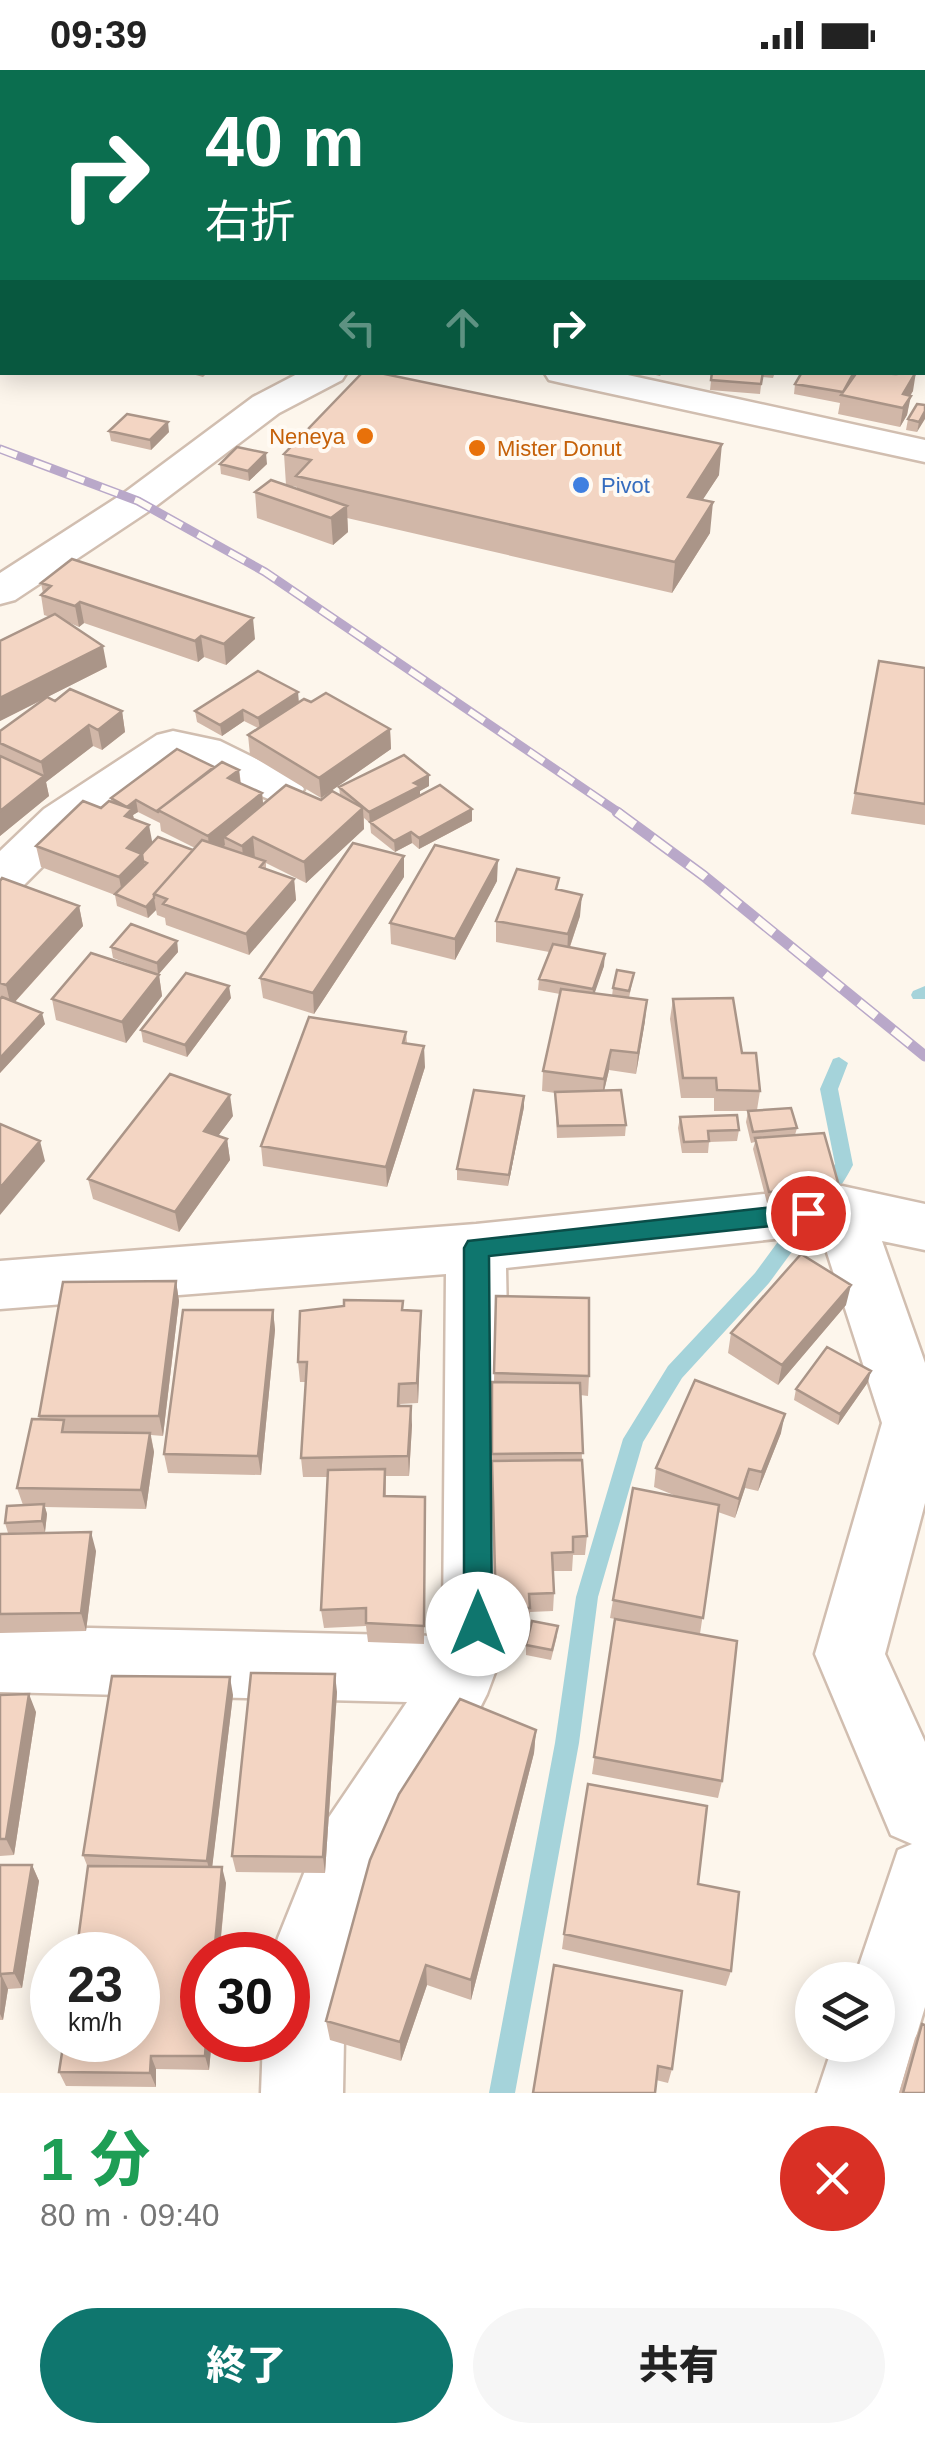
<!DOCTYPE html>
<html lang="ja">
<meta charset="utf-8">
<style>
body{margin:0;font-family:Arial,"Noto Sans JP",sans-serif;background:#f6f6f6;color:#222;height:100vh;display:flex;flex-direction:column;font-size:38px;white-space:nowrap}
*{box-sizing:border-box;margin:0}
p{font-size:32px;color:#767676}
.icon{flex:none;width:55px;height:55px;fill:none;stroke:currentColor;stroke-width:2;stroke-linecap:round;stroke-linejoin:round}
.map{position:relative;height:2023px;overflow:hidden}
.side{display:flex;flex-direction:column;background:#fff;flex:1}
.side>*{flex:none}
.hud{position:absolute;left:0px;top:0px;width:925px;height:305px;box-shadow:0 5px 25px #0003;background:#0b6e4f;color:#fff;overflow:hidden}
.controls{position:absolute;left:795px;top:1892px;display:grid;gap:20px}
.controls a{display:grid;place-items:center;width:100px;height:100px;border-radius:50%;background:#fff;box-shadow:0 5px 25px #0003;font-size:50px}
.speed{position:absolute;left:30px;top:1862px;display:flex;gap:20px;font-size:50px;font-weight:700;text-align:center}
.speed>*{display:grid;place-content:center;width:130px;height:130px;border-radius:50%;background:#fff;box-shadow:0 5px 25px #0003;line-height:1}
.speed small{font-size:25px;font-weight:400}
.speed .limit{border:15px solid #d22;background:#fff;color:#111}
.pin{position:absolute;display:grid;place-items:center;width:85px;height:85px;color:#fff;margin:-42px;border:5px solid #fff;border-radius:50%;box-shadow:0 2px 10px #0007}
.me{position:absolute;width:110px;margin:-55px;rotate:0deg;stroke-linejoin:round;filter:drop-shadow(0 0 8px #0008)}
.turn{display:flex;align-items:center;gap:35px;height:210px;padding:0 40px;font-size:45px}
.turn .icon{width:130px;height:130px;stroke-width:2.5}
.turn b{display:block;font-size:70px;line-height:85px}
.lanes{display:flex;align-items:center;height:95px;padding:0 40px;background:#0003;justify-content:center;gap:50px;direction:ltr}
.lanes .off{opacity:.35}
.round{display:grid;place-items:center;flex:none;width:105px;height:105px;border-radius:52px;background:#f6f6f6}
.headline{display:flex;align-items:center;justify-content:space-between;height:170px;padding:0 40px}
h1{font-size:60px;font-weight:800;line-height:75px;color:#1e9e55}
.cta{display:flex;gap:20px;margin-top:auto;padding:20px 40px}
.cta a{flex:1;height:115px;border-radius:60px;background:#0f766e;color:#fff;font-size:40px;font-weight:800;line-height:115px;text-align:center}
.cta a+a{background:#f6f6f6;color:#222}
.status{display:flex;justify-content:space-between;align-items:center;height:70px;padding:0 50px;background:#fff;direction:ltr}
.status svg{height:28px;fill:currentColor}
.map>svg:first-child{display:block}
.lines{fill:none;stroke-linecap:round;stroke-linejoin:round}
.stream{fill:#a5d3da;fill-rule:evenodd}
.minor-casing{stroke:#d1beb0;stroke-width:5}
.minor{fill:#fff;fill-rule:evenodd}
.rail-far1-casing{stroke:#b9a8c9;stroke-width:9}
.rail-casing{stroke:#b9a8c9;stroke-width:11}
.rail-far1{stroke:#fffaf3;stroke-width:6;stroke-dasharray:18;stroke-linecap:butt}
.rail{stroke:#fffaf3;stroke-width:8;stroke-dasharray:22;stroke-linecap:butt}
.wall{fill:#d1b7a8;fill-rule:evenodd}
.shaded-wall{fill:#aa9588}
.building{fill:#f3d5c3;stroke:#aa9588;stroke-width:2.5}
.route{fill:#0f766e;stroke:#0a4d48;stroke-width:2.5}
.food-dot{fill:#e8710a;stroke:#fffaf3;stroke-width:4}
.shop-dot{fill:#3f7fe0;stroke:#fffaf3;stroke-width:4}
.labels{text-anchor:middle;stroke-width:8;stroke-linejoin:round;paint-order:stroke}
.far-food-label{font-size:22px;fill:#c56008;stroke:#fffaf3;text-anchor:end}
.far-shop-label{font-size:22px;fill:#366cbe;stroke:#fffaf3;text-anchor:start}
</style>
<div class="status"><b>09:39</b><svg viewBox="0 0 49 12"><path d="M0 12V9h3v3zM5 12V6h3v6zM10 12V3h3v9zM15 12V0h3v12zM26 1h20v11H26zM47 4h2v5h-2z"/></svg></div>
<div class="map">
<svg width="925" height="2023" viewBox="0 0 925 2023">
<rect width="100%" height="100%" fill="#fdf6ec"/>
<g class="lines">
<!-- stream -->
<path class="stream" d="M925 916V929H913L911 925 913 921Z
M839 987 848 993 838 1019 853 1095C845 1109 835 1132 817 1128L815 1123 835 1094 820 1019 833 989Z
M806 1141 813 1143 815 1148 813 1153 769 1213 682 1308 643 1372 598 1527 579 1673 515 2023H489L555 1673 576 1527 623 1369 668 1296 755 1203 799 1143Z"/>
<!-- minor casing -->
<g class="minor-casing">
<path id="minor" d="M186 0H224L225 2H188Z
M922 42 925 43V61L922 60Z
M301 302H347L342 310 279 343 152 439 15 530 0 534V503L124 423 253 327Z
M544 302H614L925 370V392L562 313 549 310Z
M173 661 220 671 297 709 304 719 297 729 280 734 181 691 78 761 18 821 0 825V781L44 739 157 665Z
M842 1116 925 1134V1180L882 1171 925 1293V1433L885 1584 925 1672V1937L899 2023H817L833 1975H878V1910H854L898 1780 912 1774 891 1765 815 1584 882 1353 821 1164 506 1198 513 1554 487 1624 446 1705 379 1806 356 1868 345 1915 343 2023H261L263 1970H288V1885H273L278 1868 323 1756 407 1632 0 1622V1556L439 1566 443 1554 446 1204 0 1239V1191L476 1154Z"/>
</g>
<!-- minor -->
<use href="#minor" class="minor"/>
<!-- rail-far1 casing -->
<g class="rail-far1-casing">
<path id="rail-far1" d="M0 379 138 431 265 502 621 744"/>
</g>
<!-- rail casing -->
<g class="rail-casing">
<path id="rail" d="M617 742 704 806 925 986"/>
</g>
<!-- rail-far1 -->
<use href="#rail-far1" class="rail-far1"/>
<!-- rail -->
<use href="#rail" class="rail"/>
</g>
<!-- wall -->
<path class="wall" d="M0 0H98V2H2V80H0Z
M291 0H424L420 2H301Z
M0 177 2 178V265L0 264Z
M185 302H208L203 307Z
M643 302H663L660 306Z
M712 302H775L773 308 762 307 760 324 710 320Z
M795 314 913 321 910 326 907 345 900 357 838 344 840 333 794 324Z
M925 335 917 362 906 360 908 349Z
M109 361 169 362 151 380 111 371Z
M284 384 719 405 702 430 710 463 672 523 347 448 348 462 333 475 257 448 255 422 297 419V417L286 415Z
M220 394H267L249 411 221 404Z
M41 513 255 569 226 595 204 587 198 592 84 553 79 557 70 553 107 597 47 627 55 631 122 641 125 662 102 680 93 676 46 712 49 726 0 766V661L46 628 0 651V571L50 547 44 545 41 525 43 523Z
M879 591 925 598V755L851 744Z
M298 632 390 659 391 679 321 728 250 685 248 665 258 658 244 651 222 666 197 652 195 641Z
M214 697 239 700 241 713 262 723 263 734 321 730 340 725 339 717 429 716 420 721V726L472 739V751L419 779 412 773 395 782 371 763 370 753 364 748V759L306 813 266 793V799L294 809 296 830 249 885 166 855 165 848 157 845 156 840 148 848 117 836 115 825 41 797 36 776 111 732V728ZM138 742 160 753 161 761 195 778 193 780 152 773 134 749 133 745Z
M404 807 314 944 263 928 260 908Z
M0 811 79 836 83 856 15 932 45 954 0 1003Z
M497 811 455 890 391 874 390 853Z
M558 819 580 846 570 877 604 896 594 923 612 926 613 918 634 903 629 928 645 951 636 1004 609 1000 604 1021 626 1055 625 1066 557 1068 555 1023 542 1021 543 1001 560 924 538 920 539 909 549 882 496 872V851Z
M177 871 178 882 158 905 113 888 111 877Z
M159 905 162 926 126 973 56 950 52 929Z
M231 928 187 987 143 972 141 960Z
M673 929 742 983 760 1021 757 1040 797 1058 795 1065 839 1116 837 1127 767 1133 753 1079 755 1072 751 1073 746 1052 748 1041H714V1028H681L670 949Z
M406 962 407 973 425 997 387 1117 263 1096 261 1076Z
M524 1037 508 1116 457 1110V1099Z
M233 1046 218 1066 227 1069 230 1090 179 1162 93 1129 88 1109Z
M680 1047 739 1060 737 1071 709 1072 708 1083H682L678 1058Z
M176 1211 179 1231 163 1366 151 1365 154 1382 146 1439 45 1437 47 1444 45 1462 13 1463 96 1481 86 1561 0 1563V1464L8 1463 5 1453 23 1435 17 1418 40 1350 39 1346Z
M496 1226 589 1306 588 1326 580 1325 582 1390 587 1466 585 1485H573L572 1501H553L554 1523 553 1541 530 1542 529 1557H495L491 1403 492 1312H494Z
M846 1235 778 1315 728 1283 731 1263Z
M273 1240 275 1260 261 1405 168 1403 164 1384Z
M403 1240 421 1241 418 1333 400 1334 412 1355 409 1406H386V1426L425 1427 424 1574 368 1572 366 1556 324 1558 321 1540 328 1407H303L301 1388 306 1312H300L298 1292Z
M868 1312 838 1355 794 1330 796 1319Z
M781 1363 758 1421 745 1418 735 1448 718 1442 700 1564 722 1711 718 1728 592 1704 615 1549 620 1550 610 1548 613 1530 681 1428 654 1417 656 1398Z
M557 1566 551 1590 526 1585V1575Z
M337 1622 325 1803 236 1802 232 1786Z
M0 1625 36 1642 14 1785 0 1786Z
M233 1625 212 1797 226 1813 209 2000 156 1999V2017L66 2016 59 2002 88 1798 83 1785Z
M536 1660 534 1683 471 1930 427 1915 401 1991 330 1970 326 1951Z
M0 1795H32L39 1811 22 1918 8 1919 3 1950H0Z
M698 1814 731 1901 726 1916 562 1879 564 1864Z
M554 1895 672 1999 668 2013 656 2010Z
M922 1954 925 2023H899L915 1968Z"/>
<!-- shaded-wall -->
<path class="shaded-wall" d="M361 0H424L420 2H362Z
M916 302 913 321 902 338 903 324Z
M911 326 907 345 900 357 903 338Z
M925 341V349L917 362 919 352Z
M168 352 169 362 151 380 150 370Z
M722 374 719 405 685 457 688 427Z
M266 383 267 394 249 411 248 401Z
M713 432 710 463 672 523 675 492Z
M347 436 348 462 333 475 331 448Z
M80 532 84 553 79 557 75 536Z
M253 548 255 569 226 595 224 574Z
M201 566 204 587 198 592 195 571Z
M103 576 107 597 0 651V628Z
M298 622 299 633 260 659 258 648Z
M243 640 244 651 222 666 220 655Z
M122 641 125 662 102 680 98 660Z
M89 655 93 676 46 712 49 726 0 766V741L44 706 41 692Z
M390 659 391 679 321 728 319 708Z
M239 700 241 720 228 708Z
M429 705V716L420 721V728L370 753 369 742 414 713Z
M262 723 264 744 224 767 225 775 210 787 208 766Z
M136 730 138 742 133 745 136 760 125 746 127 737Z
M363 738 364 759 306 813 304 792Z
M472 739V751L419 779V768Z
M149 755 153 776 143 786 146 804 123 828 119 807 127 778Z
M411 762 412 773 395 782 394 771Z
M253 767 255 788 244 797 242 776Z
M404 786V807L314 944 313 923Z
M498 790 497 811 455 890V869Z
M294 809 296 830 249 885 246 864Z
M582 825 580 846 567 885 568 864Z
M154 828 156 840 148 848 146 837Z
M79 836 83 856 11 936 6 915Z
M177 871 178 882 158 905 157 893Z
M605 884 604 896 592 931 593 919Z
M159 905 162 926 126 973 122 952Z
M229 916 231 928 187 987 185 975Z
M647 930 645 951 636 1004 638 983Z
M42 943 45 954 0 1003V988Z
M424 976 425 997 387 1117 386 1097Z
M611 980 609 1000 602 1030 604 1009Z
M230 1025 233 1046 207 1081 204 1061Z
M524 1026V1037L508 1116 509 1105Z
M227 1069 230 1090 179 1162 175 1142Z
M40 1071 45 1091 0 1145V1118Z
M176 1211 179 1231 163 1366 159 1346Z
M851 1215 846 1235 778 1315 782 1295Z
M273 1240 275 1260 261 1405 258 1386Z
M421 1241V1261L418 1333 417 1313Z
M871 1301 868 1312 838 1355 840 1344Z
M411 1336 412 1355 409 1406 408 1386Z
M785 1344 781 1363 758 1421 762 1402Z
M150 1363 154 1382 146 1439 141 1420Z
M749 1399 745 1418 735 1448 739 1429Z
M44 1434 47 1444 45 1462 42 1451Z
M91 1462 96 1481 86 1561 81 1543Z
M335 1604 337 1622 325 1803 323 1787Z
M230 1607 233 1625 211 1807 207 1791Z
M29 1624 36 1642 14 1785 6 1769Z
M536 1660 534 1683 471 1930V1910Z
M32 1795 39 1811 22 1918 14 1903Z
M222 1797 226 1813 219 1885H214Z
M426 1895 427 1915 401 1991 400 1972Z
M1 1904 8 1919 3 1950 0 1944Z
M206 1970H212L209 2000 205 1986Z
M151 1986 156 1999V2017L150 2003Z"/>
<!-- building -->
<path class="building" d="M0 0H95L94 2H2V21H0Z
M517 0H601L610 2H513Z
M0 33H2V57H0Z
M922 100H925V149H922Z
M922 167 925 168V187L922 189Z
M0 177 2 178V215L0 214Z
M0 228 2 229V247L0 246Z
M363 302H375L722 374 688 427 713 432 675 492 296 406 311 390 284 384Z
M712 302H763L761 314 711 310Z
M802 302H854L843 322 795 314Z
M857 302 896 304 916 302 903 324 911 326 903 338 841 325Z
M917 334 925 335V341L919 352 908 349Z
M127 344 168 352 150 370 109 361Z
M237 377 266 383 248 401 220 394Z
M271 410 347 436 331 448 255 422Z
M72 489 253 548 224 574 201 566 195 571 80 532 75 536 41 525 51 516 41 513Z
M55 544 103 576 0 628V571Z
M879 591 925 598V734L855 723Z
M258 601 298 622 258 648 243 640 220 655 195 641Z
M70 619 122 641 98 660 89 655 41 692 0 673V661L47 627 55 631Z
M326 623 390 659 319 708 248 665 304 629 311 632Z
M177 679 214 697 158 740 159 741 158 742 136 730 127 737 111 728Z
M404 685 429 705 414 713 420 716 369 742 339 717Z
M0 686 44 706 0 741Z
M222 692 239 700 228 708 262 723 208 766 158 740Z
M286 715 321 730 332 721 363 738 304 792 253 767 242 776 224 767Z
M440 715 472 739 419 768 411 762 394 771 370 752Z
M83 731 101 738 109 731 132 739 125 746 149 755 127 778 142 784 119 807 36 776Z
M158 767 193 780 154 824V828L146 837 115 824 147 793 143 791 142 784 137 789Z
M202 770 265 791 260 797 294 809 246 864 163 834 167 829 154 824Z
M353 773 404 786 313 923 260 908Z
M435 775 498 790 455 869 390 853Z
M517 799 559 808 556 819 582 825 568 864 496 851Z
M2 808 79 836 6 915 0 913V811Z
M131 854 177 871 157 893 111 877Z
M553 874 605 884 593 919 539 909Z
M91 883 159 905 122 952 52 929Z
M617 900 634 903 629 921 613 918Z
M186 903 229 916 185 975 141 960Z
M561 919 647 930 638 983 611 980 604 1009 543 1001Z
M2 927 42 943 0 988V929Z
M733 928 742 983H756L760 1021 717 1020 716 1008H683L673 929Z
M309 947 406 962 403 973 424 976 386 1097 261 1076Z
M170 1004 230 1025 204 1061 227 1069 175 1142 88 1109Z
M474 1020 524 1026 509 1105 457 1099Z
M621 1020 626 1055 558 1056 555 1022Z
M791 1038 797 1058 753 1062 748 1041Z
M737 1045 739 1060 708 1061 709 1071 684 1072 680 1047Z
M0 1054 40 1071 0 1118Z
M824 1063 839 1116 769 1122 755 1068Z
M801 1184 851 1215 782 1295 731 1263Z
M176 1211 159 1346H39L63 1212Z
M496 1226 589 1228V1306L494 1303Z
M344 1230 403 1231 402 1240 421 1241 417 1313 399 1314 398 1336H411L408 1386 301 1388 307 1292H298L300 1241 344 1236Z
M183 1240H273L258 1386 164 1384Z
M827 1277 871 1301 840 1344 796 1319Z
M695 1310 785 1344 762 1402 749 1399 739 1429 656 1398Z
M492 1312 580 1313 583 1383 492 1384Z
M32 1349 64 1350 62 1362 150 1363 141 1420 17 1418Z
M582 1390 587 1466 573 1467V1482L552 1483 554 1523 529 1524 530 1538H496L492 1391Z
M385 1399 384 1426 425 1427 424 1556 366 1553V1538L321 1540 328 1400Z
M633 1418 719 1435 703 1548 613 1530Z
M44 1434 42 1451 5 1453 7 1436Z
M91 1462 81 1543 0 1544V1464Z
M615 1549 737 1571 722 1711 594 1687Z
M532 1551 558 1556 552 1580 526 1575Z
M251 1603 335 1604 323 1787 232 1786Z
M112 1606 230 1607 207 1791 83 1785Z
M29 1624 6 1769H0V1625Z
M460 1629 536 1660 471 1910 426 1895 400 1972 326 1951 370 1790 399 1724Z
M588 1714 707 1736 698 1814 739 1822 731 1901 564 1864Z
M0 1795H32L14 1903 1 1904 0 1907Z
M88 1796 222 1797 214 1885H202V1970H206L205 1986H151L150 2003 59 2002 64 1970H138V1885H76Z
M554 1895 682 1921 672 1999 658 1996 655 2023H533Z
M922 1954 925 1955V2023H903Z"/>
<!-- route -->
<path class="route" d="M808 1133 820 1143 808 1152 489 1186 492 1554 488 1563 478 1567 468 1563 464 1554V1178L468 1171Z"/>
<!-- markers -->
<g class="food-dot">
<circle cx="365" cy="366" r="10"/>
<circle cx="477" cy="378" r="10"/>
</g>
<circle class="shop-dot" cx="581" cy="415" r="10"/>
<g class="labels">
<!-- far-food labels -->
<g class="far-food-label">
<text x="345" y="374">Neneya</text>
<text x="497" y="386" text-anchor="start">Mister Donut</text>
</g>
<!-- far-shop labels -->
<g class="far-shop-label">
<text x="601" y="423">Pivot</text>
</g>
</g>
</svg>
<div class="controls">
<a><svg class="icon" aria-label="layers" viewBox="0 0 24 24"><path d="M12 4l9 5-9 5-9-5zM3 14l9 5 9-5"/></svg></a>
</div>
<div class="speed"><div>23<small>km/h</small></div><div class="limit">30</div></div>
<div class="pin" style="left:808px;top:1143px;background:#d93025"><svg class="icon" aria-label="arrive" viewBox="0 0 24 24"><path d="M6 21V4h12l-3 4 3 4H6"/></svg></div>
<svg class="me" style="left:478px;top:1554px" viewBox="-20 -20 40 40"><circle r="19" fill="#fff"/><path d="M0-13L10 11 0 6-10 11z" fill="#0f766e"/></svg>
<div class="hud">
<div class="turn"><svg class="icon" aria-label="right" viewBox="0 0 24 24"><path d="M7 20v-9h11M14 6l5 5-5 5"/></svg><div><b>40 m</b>右折</div></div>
<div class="lanes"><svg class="icon off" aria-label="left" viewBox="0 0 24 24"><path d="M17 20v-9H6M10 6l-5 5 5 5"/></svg><svg class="icon off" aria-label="ahead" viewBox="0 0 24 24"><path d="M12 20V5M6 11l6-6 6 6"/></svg><svg class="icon" aria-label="right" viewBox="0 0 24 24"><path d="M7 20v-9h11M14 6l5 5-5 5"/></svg></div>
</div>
</div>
<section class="side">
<div class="headline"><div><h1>1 分</h1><p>80 m · 09:40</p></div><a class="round" style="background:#d93025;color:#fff"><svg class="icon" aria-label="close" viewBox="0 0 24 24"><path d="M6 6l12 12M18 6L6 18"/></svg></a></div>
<div class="cta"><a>終了</a><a>共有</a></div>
</section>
